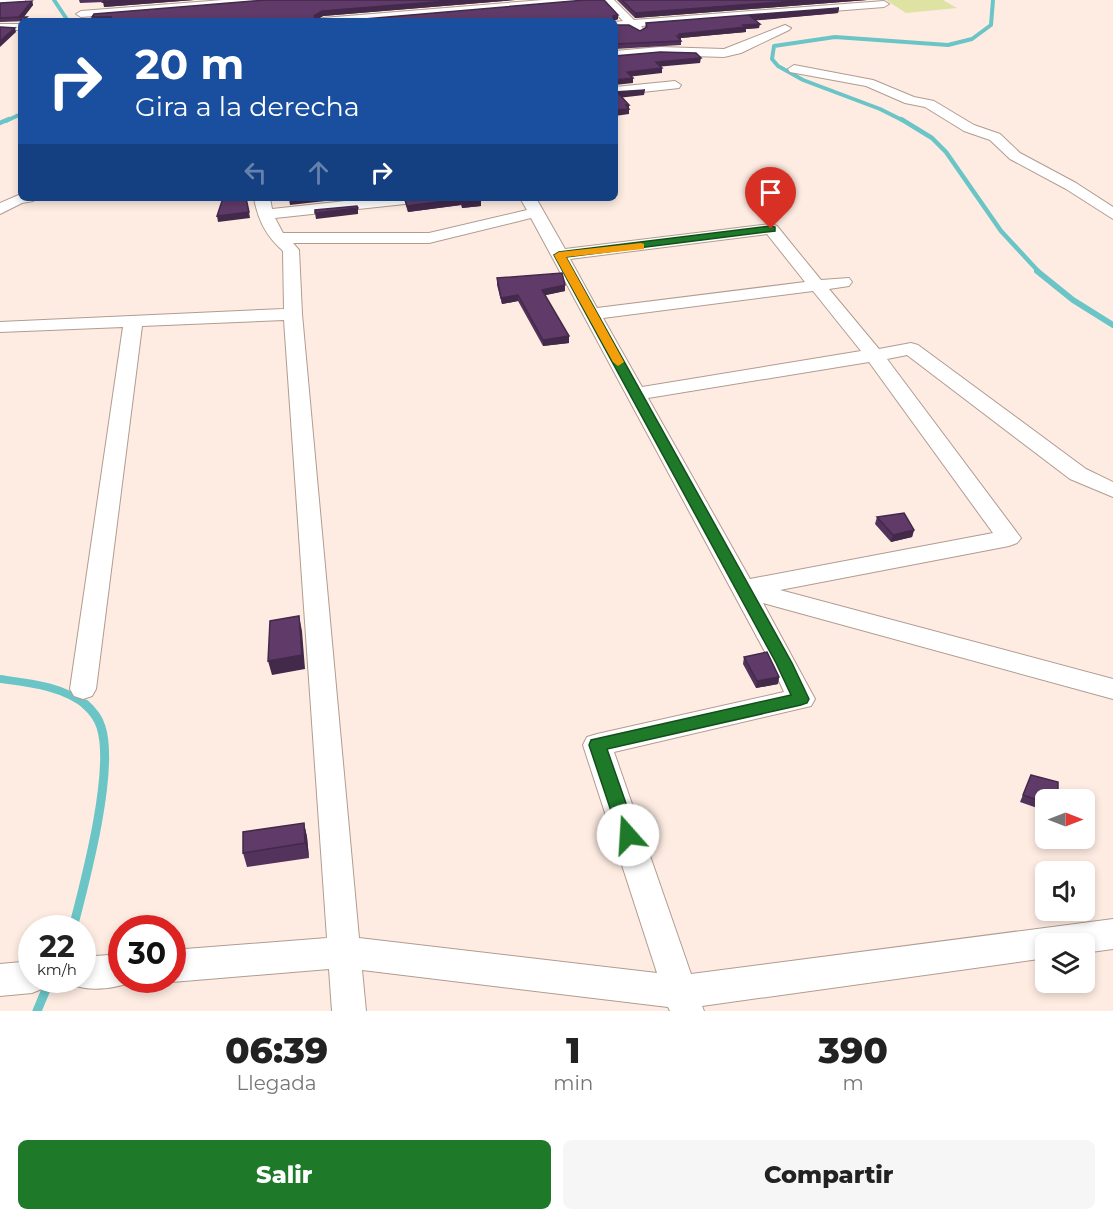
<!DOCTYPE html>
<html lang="es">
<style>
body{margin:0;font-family:Montserrat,sans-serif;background:#f6f6f6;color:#222;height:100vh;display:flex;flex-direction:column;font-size:22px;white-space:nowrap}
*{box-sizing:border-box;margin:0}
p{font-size:20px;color:#767676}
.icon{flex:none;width:33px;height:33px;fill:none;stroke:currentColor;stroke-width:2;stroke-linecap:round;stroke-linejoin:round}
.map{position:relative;height:1011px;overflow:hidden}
.panel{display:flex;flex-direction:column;background:#fff;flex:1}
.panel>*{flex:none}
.top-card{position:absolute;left:18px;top:18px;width:600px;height:183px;border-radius:9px;box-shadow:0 3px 9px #0003;background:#1a4fa0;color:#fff;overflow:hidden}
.needle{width:39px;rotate:90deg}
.controls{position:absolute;left:1035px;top:789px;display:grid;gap:12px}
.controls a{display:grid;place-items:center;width:60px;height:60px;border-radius:9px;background:#fff;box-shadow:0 3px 9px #0003;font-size:30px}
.speed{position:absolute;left:18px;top:915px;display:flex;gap:12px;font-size:30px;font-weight:700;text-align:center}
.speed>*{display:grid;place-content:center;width:78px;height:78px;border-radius:50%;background:#fff;box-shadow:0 3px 9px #0003;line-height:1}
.speed small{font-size:15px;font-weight:400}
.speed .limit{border:9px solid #d22;background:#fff;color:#111}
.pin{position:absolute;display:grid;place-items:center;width:51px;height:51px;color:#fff;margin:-62px -26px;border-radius:50% 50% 50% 0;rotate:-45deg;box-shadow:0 0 6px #0007}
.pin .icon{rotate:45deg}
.me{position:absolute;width:66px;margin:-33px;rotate:341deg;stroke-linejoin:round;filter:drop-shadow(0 0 4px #0008)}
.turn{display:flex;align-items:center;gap:21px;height:126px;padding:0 18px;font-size:27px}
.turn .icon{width:78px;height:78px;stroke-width:2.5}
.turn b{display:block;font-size:42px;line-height:51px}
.lanes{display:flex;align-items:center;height:57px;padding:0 18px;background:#0003;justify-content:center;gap:30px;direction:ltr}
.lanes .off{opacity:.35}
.eta{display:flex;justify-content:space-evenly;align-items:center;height:102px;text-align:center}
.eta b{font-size:36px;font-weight:800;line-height:42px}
.primary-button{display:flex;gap:12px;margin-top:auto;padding:12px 18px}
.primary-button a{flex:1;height:69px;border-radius:9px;background:#1e7a29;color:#fff;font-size:24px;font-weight:800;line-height:69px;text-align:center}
.primary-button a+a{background:#f6f6f6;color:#222}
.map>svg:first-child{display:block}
.green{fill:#dee3a4}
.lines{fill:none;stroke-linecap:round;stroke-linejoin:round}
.stream-far4{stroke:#6bc5c6;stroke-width:4}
.stream-far3{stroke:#6bc5c6;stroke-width:4.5}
.stream-far2{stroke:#6bc5c6;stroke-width:6}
.stream-far1{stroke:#6bc5c6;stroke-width:8}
.stream{stroke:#6bc5c6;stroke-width:9}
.minor-casing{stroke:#b19c90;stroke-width:2}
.minor{fill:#fff;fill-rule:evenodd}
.wall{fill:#53335b}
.shaded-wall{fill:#43294a}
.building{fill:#603b6a;stroke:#43294a;stroke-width:1.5}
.route{fill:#1e7a29;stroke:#144f1b;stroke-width:1.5}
.slow{fill:#f59e0b}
</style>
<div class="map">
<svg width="1113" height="1011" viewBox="0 0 1113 1011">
<rect width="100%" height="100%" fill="#feece2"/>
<!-- green -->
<path class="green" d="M886 0H943L957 8 906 13Z"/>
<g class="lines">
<!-- stream-far4 -->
<path class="stream-far4" d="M54 0 68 21
M6 121 21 114
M904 121 880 109 803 80 778 66 772 59 774 46 835 37 948 45 972 39 991 25 993 0"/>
<!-- stream-far3 -->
<path class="stream-far3" d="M901 119 932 138 946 152 1001 231 1039 272
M0 123 9 119"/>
<!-- stream-far2 -->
<path class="stream-far2" d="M1037 271 1073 300 1113 325"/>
<!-- stream-far1 -->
<path class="stream-far1" d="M0 679C30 683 63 686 87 706"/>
<!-- stream -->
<path class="stream" d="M73 928C85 882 115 770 101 727 98 717 93 711 85 704
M37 1011 50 980"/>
<!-- minor casing -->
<g class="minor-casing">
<path id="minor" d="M0 0H25L26 2 21 5H0Z
M223 0H270L265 3 81 17 76 14 81 11Z
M543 0H588L583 3 364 21H317L323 18Z
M603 0H614L634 20 884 1 889 4 884 7 641 26 645 31 639 34 629 27 615 28V22L623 21Z
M0 24H21V30H0Z
M785 25 791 28 789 30 741 53 724 57 660 55 615 59V51L660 47 724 49Z
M794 65 873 80 914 97 934 101 974 125 1000 134 1020 153 1076 183 1113 207V219L1066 189 1010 159 990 140 964 131 925 107 905 103 866 86 790 72 788 69Z
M675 81 681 85 679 88 615 95V87Z
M21 194V198H36L33 201 22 203 0 214V203Z
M254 198H270L272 209 373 198H422L414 203 275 218 283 233H429L527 210 520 198H536L565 249 771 224 777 226 821 280 849 278 852 282 849 286 829 289 879 349 911 343 918 345 1086 469 1113 482V497L1070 479 907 355 887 359 1021 538 1017 543 1009 546 780 590 1113 679V699L763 603 815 699 811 706 614 752 691 974 1113 919V949L1084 953V944H1046V958L702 1006 704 1011H670L668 1007 362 970 366 1011H332L329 969 172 982 166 980H172V950L327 938 284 320 142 326 96 689 92 696 83 699 74 696 70 689 123 327 0 332V322L284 309 283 251C266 236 258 220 254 198ZM531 218 771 663 784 692 597 734 587 737 583 745 657 973 359 938 302 314 299 250 293 243H429ZM767 234 805 282 597 308 570 259ZM813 291 861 351 642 387 603 318ZM869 362 993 533 750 579 648 398Z
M122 954V980H135L134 981C115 989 89 992 70 984L68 980H82V957Z
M32 961V980H48L44 988 32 993 0 996V964Z"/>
</g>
<!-- minor -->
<use href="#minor" class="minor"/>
</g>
<!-- wall -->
<path class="wall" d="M79 0H194L104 7V2L80 3Z
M266 0H515L323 16 318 19H618L614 21H93L92 17Z
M617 0H867L635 18Z
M32 1 33 5 24 17 28 21 0 22V3Z
M839 8 838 13 755 20 759 28 746 29V32L681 38V45L615 49V25L640 31 645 28 646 23Z
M480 198 481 206 462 208 461 205 408 212 406 206 405 200 415 199Z
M497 278 565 285V291L545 295 569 343 543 346 518 301 502 304 497 285Z
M877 517 914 530 912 537 891 542 875 524Z
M744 657 779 677 778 684 756 688 743 664Z
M1031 775 1046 800V811L1020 802Z
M304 823 307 837 309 858 247 867 243 853Z"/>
<!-- shaded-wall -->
<path class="shaded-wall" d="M134 0H194L104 7 103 2Z
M460 0H515L323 16 315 21 314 16 322 11Z
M809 0H867L635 18V13Z
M32 1 33 5 21 20 19 17Z
M839 8 838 13 750 21V16Z
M618 15V19L613 21V16Z
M760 24 759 28 746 29V32L681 38V41H676L679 34Z
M15 28 16 32 0 47V41Z
M701 58 700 63 656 67V62Z
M662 68V73L627 77V72Z
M633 78V83L615 85V80Z
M645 90 644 95 618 98V93Z
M626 105H629V114L615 116V110Z
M298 198H352L290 205 289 199Z
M461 199V205L408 212 407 206Z
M481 200V206L462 208V202Z
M358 208V214L316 219 315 213Z
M249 212 250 218 218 222 217 216Z
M565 285V291L542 296V290Z
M518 295V301L502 304 501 298Z
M569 336V343L543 346V340Z
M914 530 912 537 891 542 893 535Z
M299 616 302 631 305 669 272 675 268 661Z
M779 677 778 684 756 688 757 681Z
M304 823 307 837 309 858 305 843Z"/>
<!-- building -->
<path class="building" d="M105 0H134L103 2Z
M266 0H460L322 11 314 16 316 19H364L585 0H604L618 15 613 16 614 21H108L111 17H92L94 14Z
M622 0H809L635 13Z
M32 1 19 17H27L22 21 20 17 0 18V3Z
M839 8 750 16 760 24 743 25 746 27 679 34 681 36H677L681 41 615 44V25H629L640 31 647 27 646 23Z
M0 27 15 28 0 41Z
M660 52 696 53 701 58 656 62 662 68 627 72 633 78 615 80V56Z
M645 90 618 93 629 105H626L629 109 615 110V92Z
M223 198H246L249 212 217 216Z
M416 198H480L481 200 462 202 461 199 407 206 405 200Z
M357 206 358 208 315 213V210Z
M562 273 565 285 542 290 569 336 543 340 518 295 501 298 497 278Z
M904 513 914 530 893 535 877 517Z
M299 616 302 655 268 661 270 621Z
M767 652 779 677 757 681 744 657Z
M1031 775 1058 782V800H1046V803L1023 795Z
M304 823 305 843 243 853V832Z"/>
<!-- route -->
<path class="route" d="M771 226 775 227V231L566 257 792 663 809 699 807 703 801 705 607 749 637 835 634 840 628 843 621 840 619 835 589 745 591 740 791 695 776 663 554 255 559 252Z"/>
<!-- slow -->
<path class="slow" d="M641 243 644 244V249L566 257 624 362 618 366 613 362 554 255 559 252Z"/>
</svg>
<div class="controls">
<a><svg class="needle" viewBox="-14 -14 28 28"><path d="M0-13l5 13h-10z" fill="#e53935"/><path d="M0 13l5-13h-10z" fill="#767676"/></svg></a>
<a><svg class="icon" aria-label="sound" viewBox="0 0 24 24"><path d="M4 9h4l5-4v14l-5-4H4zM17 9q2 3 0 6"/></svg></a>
<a><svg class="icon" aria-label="layers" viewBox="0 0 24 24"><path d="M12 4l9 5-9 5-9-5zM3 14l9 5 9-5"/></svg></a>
</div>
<div class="speed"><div>22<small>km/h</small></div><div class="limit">30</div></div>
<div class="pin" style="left:771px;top:229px;background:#d93025"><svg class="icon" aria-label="arrive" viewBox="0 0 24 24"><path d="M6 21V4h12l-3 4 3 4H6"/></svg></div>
<svg class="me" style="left:628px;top:835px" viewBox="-20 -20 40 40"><circle r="19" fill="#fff"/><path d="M0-13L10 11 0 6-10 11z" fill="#1e7a29"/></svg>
<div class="top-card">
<div class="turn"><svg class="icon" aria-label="right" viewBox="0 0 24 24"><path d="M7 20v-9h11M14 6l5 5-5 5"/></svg><div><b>20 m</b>Gira a la derecha</div></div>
<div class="lanes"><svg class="icon off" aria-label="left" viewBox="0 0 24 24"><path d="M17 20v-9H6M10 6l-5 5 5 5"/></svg><svg class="icon off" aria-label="ahead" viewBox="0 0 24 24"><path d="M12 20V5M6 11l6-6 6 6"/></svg><svg class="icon" aria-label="right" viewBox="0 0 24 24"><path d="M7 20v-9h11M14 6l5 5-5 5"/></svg></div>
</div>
</div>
<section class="panel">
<div class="eta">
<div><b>06:39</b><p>Llegada</p></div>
<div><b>1</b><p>min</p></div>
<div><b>390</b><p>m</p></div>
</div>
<div class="primary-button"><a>Salir</a><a>Compartir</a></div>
</section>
